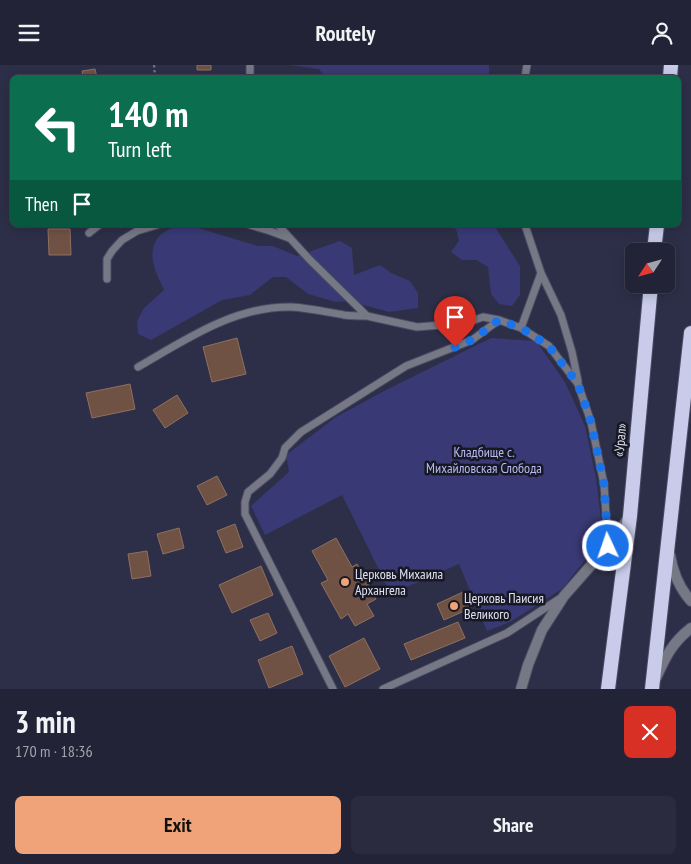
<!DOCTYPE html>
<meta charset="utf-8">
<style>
body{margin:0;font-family:"PT Sans Narrow",sans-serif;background:#2a2b3e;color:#f1f3f6;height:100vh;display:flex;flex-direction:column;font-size:19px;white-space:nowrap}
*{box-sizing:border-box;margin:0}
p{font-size:16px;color:#a2a4ad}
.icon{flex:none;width:28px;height:28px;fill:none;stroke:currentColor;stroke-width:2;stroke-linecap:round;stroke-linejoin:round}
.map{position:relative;height:624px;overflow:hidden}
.panel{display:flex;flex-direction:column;background:#222336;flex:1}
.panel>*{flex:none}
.banner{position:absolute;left:10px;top:10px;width:671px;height:152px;border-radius:8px;box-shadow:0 2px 12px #0003,0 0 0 1px #3f4051;background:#0b6e4f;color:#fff;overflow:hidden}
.needle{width:32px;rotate:234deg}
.fabs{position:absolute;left:625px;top:178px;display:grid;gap:10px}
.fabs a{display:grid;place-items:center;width:50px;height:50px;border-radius:8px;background:#222336;box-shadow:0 2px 12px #0003,0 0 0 1px #3f4051;font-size:25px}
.pin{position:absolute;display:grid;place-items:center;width:42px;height:42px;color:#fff;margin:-51px -21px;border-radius:50% 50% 50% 0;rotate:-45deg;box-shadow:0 0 5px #0007}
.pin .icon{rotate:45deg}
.me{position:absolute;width:55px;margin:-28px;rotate:357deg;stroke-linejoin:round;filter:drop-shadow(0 0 4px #0008)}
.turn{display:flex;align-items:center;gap:18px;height:105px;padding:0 15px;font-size:22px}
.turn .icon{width:65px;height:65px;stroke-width:2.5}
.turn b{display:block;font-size:35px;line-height:42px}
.then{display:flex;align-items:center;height:48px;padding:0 15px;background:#0003;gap:10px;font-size:19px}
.round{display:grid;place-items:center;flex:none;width:52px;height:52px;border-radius:8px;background:#2a2b3e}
.overview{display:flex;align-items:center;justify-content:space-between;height:85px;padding:0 15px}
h1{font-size:30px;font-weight:700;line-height:38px}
.button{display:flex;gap:10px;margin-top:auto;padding:10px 15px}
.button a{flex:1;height:58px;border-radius:8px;background:#f0a378;color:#111;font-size:20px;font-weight:700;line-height:58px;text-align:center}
.button a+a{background:#2a2b3e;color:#f1f3f6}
header{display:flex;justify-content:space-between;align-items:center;height:65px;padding:0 15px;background:#222336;font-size:22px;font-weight:700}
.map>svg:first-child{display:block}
.green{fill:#393975}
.building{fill:#6f5243;stroke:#8f7060}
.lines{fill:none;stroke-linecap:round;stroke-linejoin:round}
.service-casing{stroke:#494b63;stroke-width:9}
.minor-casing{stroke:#494b63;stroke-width:12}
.tertiary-casing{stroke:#494b63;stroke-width:12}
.trunk-casing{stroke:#494b63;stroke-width:16}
.path{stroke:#6c6e84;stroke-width:2.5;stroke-dasharray:2.5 2.5;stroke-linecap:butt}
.service{stroke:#767885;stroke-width:7}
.minor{stroke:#767885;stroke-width:10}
.tertiary{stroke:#767885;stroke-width:10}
.trunk{stroke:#c8ccea;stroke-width:14}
.route{stroke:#1a73e8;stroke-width:9;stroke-dasharray:0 16.2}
.poi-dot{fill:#f0a378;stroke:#171824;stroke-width:2}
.labels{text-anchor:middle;stroke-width:5;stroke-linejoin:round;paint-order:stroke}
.street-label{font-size:14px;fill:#dee0f0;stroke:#171824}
.park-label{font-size:14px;fill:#b5bbf2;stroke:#171824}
.poi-label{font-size:14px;fill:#dee0f0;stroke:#171824;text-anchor:start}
</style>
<header><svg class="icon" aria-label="menu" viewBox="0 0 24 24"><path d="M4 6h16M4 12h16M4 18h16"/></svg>Routely<svg class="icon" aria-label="person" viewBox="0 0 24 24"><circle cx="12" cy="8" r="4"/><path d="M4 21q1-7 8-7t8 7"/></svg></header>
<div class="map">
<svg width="691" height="624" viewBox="0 0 691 624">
<rect width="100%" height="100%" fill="#2d2f48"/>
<!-- green -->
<path class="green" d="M288 0H489V12H325L319 4Z
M177 160H188L258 181H273L297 191 340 176 352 183 354 210 380 200 391 208 410 216 418 228V243L389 247 349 236 336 237 308 229 286 212H273L250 230 222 235 151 275 138 269 137 256 144 243 164 225C157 209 146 191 157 174 160 168 171 164 177 160Z
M444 160H495L497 165 520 201V230L512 241 499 239 491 229 488 202 476 195H462L451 187 459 176 456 164Z
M491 273 536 276 565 317 585 361 596 413 603 472 562 524 510 557 487 566 459 499 391 529 342 430 265 470 251 441 289 407 286 390 336 352 386 325Z"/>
<!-- building -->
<path class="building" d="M197 0H211V5H197Z
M95 4 97 12H83L82 6Z
M48 164H70L71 190H49Z
M237 273 246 309 212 317 203 282Z
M130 319 135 344 92 353 86 328Z
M177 330 188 348 165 363 153 345Z
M217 411 227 430 207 440 197 421Z
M235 459 243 482 226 488 217 466Z
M179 463 184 483 163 489 157 469Z
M336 473 352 502 357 499 376 534 367 539 374 551 355 561 348 549 341 554 321 518 328 515 312 486Z
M147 486 151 511 132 514 128 489Z
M261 501 273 530 232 548 219 520Z
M463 527 471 543 444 555 437 539Z
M268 548 277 568 260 576 250 555Z
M458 557 465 573 411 595 404 579Z
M364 573 380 604 345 622 329 591Z
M292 581 303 609 269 623 258 595Z"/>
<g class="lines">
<!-- service casing -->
<g class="service-casing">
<path id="service" d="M250 12V0
M525 12 527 0
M250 160 270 166 289 173
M278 160 309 194 367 251 417 262 466 258 483 252 499 255
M89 168 99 160
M541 208 561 250 572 287 578 316
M107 214V194L112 186 122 175 137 166 157 160
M521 263 541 208 525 160
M138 302C185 275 234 241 291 242 309 243 326 247 344 250 352 251 360 251 367 251
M333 624 245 449V437L248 427 270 409 282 393 285 383 301 367 406 301 472 275 499 255 521 263 549 281 578 319 591 357 604 419 608 481
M383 624 507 568 559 534"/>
</g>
<!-- minor casing -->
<g class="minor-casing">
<path id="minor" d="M521 624 528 600 542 565 564 531 608 481 630 451"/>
</g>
<!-- tertiary casing -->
<g class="tertiary-casing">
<path id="tertiary" d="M670 490C673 507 679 523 691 536
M656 613C666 591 672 578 691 563"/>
</g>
<!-- trunk casing -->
<g class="trunk-casing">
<path id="trunk" d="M670 12 671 0
M654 186 657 160
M608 624 630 451 651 219
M652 624 691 268"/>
</g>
<!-- path -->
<path class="path" d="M154 0 155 12"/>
<!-- service -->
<use href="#service" class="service"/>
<!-- minor -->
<use href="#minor" class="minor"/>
<!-- tertiary -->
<use href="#tertiary" class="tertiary"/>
<!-- trunk -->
<use href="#trunk" class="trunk"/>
</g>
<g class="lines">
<!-- route -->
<path class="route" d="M455 282 472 275 499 255 521 263 549 281 578 319 591 357 604 419 608 481"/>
</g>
<!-- markers -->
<g class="poi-dot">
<circle cx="345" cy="517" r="5"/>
<circle cx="454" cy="541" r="5"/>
</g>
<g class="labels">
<!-- street labels -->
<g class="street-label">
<text transform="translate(620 375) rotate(-85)" y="5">«Урал»</text>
</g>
<!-- park labels -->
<g class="park-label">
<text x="484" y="392">Кладбище с.<tspan x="484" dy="16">Михайловская Слобода</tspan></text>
</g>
<!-- poi labels -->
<g class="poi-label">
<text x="355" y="514">Церковь Михаила<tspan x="355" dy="16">Архангела</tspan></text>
<text x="464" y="538">Церковь Паисия<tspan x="464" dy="16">Великого</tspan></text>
</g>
</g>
</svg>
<div class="fabs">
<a><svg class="needle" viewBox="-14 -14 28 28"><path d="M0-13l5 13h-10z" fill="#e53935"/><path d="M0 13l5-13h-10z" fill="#a2a4ad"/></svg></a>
</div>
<div class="pin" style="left:455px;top:282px;background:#d93025"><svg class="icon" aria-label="arrive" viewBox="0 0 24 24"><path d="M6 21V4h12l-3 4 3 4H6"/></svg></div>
<svg class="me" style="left:608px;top:481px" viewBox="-20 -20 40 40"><circle r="17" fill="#1a73e8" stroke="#fff" stroke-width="3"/><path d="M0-11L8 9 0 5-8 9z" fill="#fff"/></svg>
<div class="banner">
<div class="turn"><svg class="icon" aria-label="left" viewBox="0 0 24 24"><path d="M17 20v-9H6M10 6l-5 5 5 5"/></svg><div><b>140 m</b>Turn left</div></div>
<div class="then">Then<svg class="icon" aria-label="arrive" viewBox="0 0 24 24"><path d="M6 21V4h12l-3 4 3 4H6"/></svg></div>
</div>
</div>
<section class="panel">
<div class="overview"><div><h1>3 min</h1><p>170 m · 18:36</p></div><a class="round" style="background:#d93025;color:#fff"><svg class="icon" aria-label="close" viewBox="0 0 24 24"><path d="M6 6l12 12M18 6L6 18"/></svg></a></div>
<div class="button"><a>Exit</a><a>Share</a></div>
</section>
